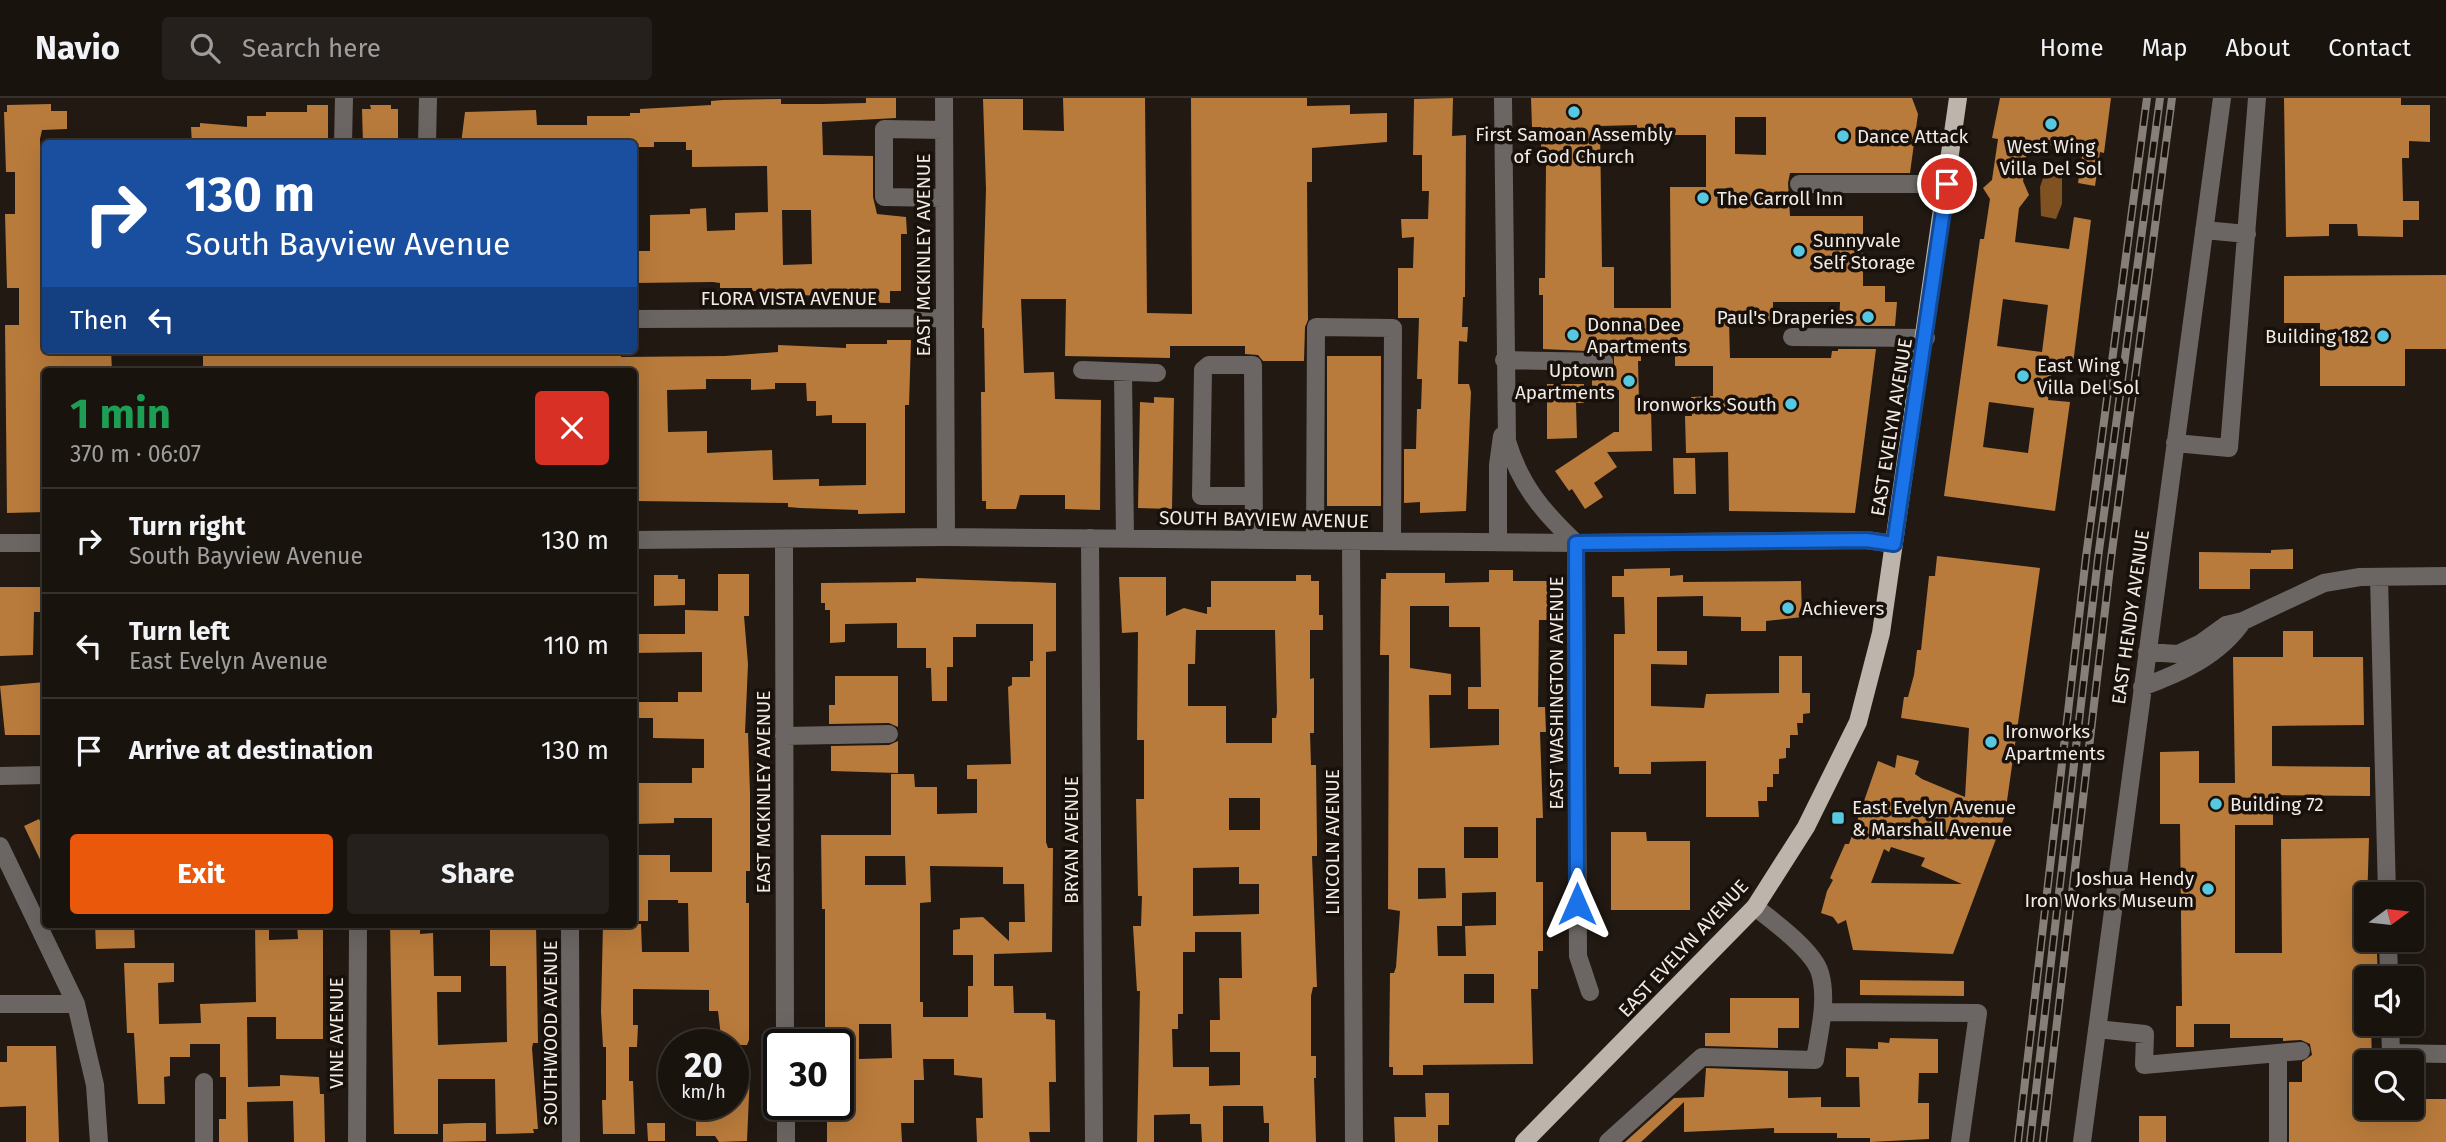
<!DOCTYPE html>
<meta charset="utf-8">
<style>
body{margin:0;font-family:"Fira Sans",sans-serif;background:#26201c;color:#f1f3f6;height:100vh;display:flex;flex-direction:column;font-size:26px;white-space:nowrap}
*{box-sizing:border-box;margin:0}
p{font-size:23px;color:#9f9e9e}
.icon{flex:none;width:38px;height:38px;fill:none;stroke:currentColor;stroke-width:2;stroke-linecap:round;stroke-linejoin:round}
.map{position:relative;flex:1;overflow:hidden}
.details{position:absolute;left:42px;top:270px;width:595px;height:560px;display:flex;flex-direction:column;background:#19130e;border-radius:7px;box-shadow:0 7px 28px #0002,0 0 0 2px #37322e}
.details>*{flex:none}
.guide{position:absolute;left:42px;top:42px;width:595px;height:214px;border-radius:7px;box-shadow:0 7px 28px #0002,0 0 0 2px #37322e;background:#1a4fa0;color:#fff;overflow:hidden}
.needle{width:46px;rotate:75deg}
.buttons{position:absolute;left:2354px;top:784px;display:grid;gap:14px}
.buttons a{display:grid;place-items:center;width:70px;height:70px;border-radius:7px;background:#19130e;box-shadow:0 7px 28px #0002,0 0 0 2px #37322e;font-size:35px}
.speed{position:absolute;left:658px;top:931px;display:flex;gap:14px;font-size:35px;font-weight:700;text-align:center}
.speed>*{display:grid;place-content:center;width:91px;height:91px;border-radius:50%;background:#19130e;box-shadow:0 7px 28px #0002,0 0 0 2px #37322e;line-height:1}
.speed small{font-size:18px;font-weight:400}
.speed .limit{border:4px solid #111;border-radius:10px;background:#fff;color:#111}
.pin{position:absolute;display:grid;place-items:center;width:60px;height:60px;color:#fff;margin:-30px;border:4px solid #fff;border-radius:50%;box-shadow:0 2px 7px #0007}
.me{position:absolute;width:77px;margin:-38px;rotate:0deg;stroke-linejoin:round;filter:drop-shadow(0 0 5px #0008)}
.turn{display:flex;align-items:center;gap:24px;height:147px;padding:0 28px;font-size:32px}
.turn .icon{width:91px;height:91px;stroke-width:2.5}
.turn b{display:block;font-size:49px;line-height:60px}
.then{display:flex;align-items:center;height:66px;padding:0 28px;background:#0003;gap:14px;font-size:26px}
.round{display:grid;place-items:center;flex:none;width:74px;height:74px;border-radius:7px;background:#26201c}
.overview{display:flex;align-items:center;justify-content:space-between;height:119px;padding:0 28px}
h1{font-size:42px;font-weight:700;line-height:52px;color:#1e9e55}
.button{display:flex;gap:14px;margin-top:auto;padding:14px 28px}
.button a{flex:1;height:80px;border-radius:7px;background:#ea580c;color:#fff;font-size:28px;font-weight:700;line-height:80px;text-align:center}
.button a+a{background:#26201c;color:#f1f3f6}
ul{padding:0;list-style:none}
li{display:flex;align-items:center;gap:21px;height:105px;padding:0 28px;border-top:2px solid #37322e}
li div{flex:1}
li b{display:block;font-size:26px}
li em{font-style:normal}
header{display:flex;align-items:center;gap:42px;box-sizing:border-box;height:98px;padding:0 35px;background:#19130e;border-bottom:2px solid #37322e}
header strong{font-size:33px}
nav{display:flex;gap:38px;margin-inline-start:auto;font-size:24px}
.search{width:490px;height:63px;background:#26201c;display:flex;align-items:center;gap:18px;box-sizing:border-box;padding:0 24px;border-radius:7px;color:#9f9e9e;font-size:26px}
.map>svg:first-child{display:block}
.water{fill:#805121}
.building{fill:#b97b3b;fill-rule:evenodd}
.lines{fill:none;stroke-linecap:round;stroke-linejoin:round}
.minor{stroke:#6b6663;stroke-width:18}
.major{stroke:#bdb4ac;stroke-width:18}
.rail-casing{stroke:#867f79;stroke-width:8}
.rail{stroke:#18100a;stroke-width:5;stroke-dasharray:16;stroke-linecap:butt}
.route-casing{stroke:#114b97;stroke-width:18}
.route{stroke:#1a73e8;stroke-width:12}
.poi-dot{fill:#56c9e1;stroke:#18100a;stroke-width:2.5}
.labels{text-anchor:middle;stroke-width:7;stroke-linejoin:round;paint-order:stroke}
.poi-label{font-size:19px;fill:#f1ebe6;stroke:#18100a;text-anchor:start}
.street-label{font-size:19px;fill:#f1ebe6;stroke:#18100a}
</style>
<header>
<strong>Navio</strong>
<div class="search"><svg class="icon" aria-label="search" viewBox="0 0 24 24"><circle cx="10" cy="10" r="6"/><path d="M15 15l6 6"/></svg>Search here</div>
<nav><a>Home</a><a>Map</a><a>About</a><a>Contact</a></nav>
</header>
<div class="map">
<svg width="2446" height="1044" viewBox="0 0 2446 1044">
<rect width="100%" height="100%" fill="#211912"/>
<!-- water -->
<path class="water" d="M2045 74 2062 76V106L2056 121 2041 118 2040 89Z"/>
<!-- building -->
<path class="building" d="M866 0H896V20L822 24 823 57 873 58V99L877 116 906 119 907 136H901V193H890V205L852 204 844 200 826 201V198L797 197V194L752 193V190H720V185L713 184 634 185V153H650V117L690 116V111L706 110 707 133 735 132V115L768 114 767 68 692 69V52H686V44H654V49H634V46L546 44 461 46 465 14 536 12 537 27H587V18H630V15H640V11L711 7V3L723 2 781 1V6H822L866 5ZM782 112H811L812 166 783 167Z
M1063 0H1145L1147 215 1192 216 1191 0H1307V8L1350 7V16L1387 15V44L1312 50V84H1307L1308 222 1305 229 1304 263H1263L1258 257 1245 256V248H1170V260L1065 258 1066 201H1021L1024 275 1054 274 1055 301 1101 302 1100 412 1065 411V397H1020L1016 411H986V403H982L981 294H985L984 230H982L986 91 983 1H1023V32L1064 33Z
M1453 0 1452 38 1466 37 1465 199H1463L1462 229H1468L1467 244 1459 243 1458 286H1469L1471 294 1466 413 1420 415V404L1404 405V351H1416L1417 311H1421L1422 281H1417L1419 220H1398V170H1413L1414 139 1402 140 1401 121H1428L1429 93H1422V57H1413L1414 1Z
M1531 0H1912L1918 16 1910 75H1790L1788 85 1790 118H1863V188H1885V204H1897L1895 228H1839L1840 204H1773V223H1729L1730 260H1831L1832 253H1838V251H1876L1855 415 1729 413 1728 354 1686 355 1685 318H1692L1691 299 1713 298V268H1675V255H1641V263H1638L1639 303H1642V310H1651L1652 353 1607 354 1617 369 1594 385 1603 399 1585 411 1572 391 1569 393 1555 373 1614 334H1619V292L1592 291V275L1609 274 1614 269V259L1609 254 1543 251V197H1539V180H1545L1546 66 1545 56H1541V29H1532ZM1735 19H1766V57L1735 56ZM1637 27V37H1706V89H1670L1671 210H1614V169H1602L1600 28Z
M2000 0H2111L2104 55 2100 54 2095 88 2078 85 2083 52 2028 44 2023 83 2029 97 2019 110 2015 144 2069 151 2074 119 2091 122 2073 266 2053 263 2048 302 2070 304 2055 413 1944 398 1980 141H1984L1990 101 1983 90 1992 82 1998 41 1992 40ZM2003 201 2048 207 2042 254 1997 248ZM1989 304 2034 310 2028 355 1983 349Z
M2284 0H2401V7H2430V44L2409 43V60H2402L2403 103H2419V122H2403V139L2358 138 2357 126H2329V138L2286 139Z
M51 6V13H67V31L42 32 40 41 41 105H46L42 152 46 252H111L112 273H46V414L7 415 5 227H19V190H7L5 116H15V74H6L4 14H7V7Z
M307 7H328V46H192L191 29H200V25L247 29V18H266V14H307Z
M370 7H391V11H398V46H363L362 11H371Z
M2446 177V251H2405V288H2320V225H2284V178Z
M887 242H911L909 307H905V415L858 416V412L800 410 788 409V405L636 403 634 273H203V258L245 257V254L272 253 273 257H497L554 256 553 252H613V255H621V259L725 258 778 254V247L846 250V246H887ZM706 281H751V292L775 291V285H806L807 303H816V318L832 317V325H866V387L819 388V381L773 382 772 352 707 355V333L668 334 667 292 706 291Z
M1327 258H1381V408H1327Z
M1547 286H1584V305H1576L1577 340 1547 341Z
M1154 299 1174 300 1172 411 1138 410 1140 304 1154 305Z
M1673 360H1695L1696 396H1674Z
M2293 451V471H2250V491H2199V454L2271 455V452Z
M1937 458 2040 470 2005 717 1953 856 1853 852 1846 822 1838 826 1833 819 1821 815 1827 793 1833 782 1830 780 1845 746H1849L1878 663 1895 670 1897 657 1919 663 1915 676 1922 681 1965 699 1969 630 1901 620 1904 599H1908L1914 577 1917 552H1921L1929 478H1935ZM1891 749 1925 760 1921 768 1962 786 1871 785 1884 751 1889 754Z
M1670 470V478L1683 477V484L1801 483 1802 519 1766 523V533H1741V519L1703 518V498L1657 499V553H1687V567L1651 566V608L1704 610 1706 596 1779 595V558H1802V595H1810V615L1803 616V625H1797L1798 637H1790V650H1786V660L1779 661V676H1773V689H1767V703H1758L1759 719H1706V663L1651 664V676H1619V669H1614V536H1625L1624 499H1612V478H1624V471Z
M1489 472H1513V483H1551V522H1539L1538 609H1545L1546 634H1540L1543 720H1536V784H1543V853H1538V891H1531L1533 966 1423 967V977H1393V969H1389L1390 875H1394L1396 869 1400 813 1388 811 1389 557H1380L1381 481H1386V475H1445V485L1489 484ZM1410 508H1449V529H1480L1481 589H1468V611H1499V647L1430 650 1429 597H1451V576L1410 570ZM1464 729H1498V760H1464ZM1418 770H1445L1446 800 1418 801ZM1496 794V827L1465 828 1466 858H1438L1437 828H1462V795ZM1464 876H1494V905H1464Z
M718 476H749V518H744L748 566 745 635H748L750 695V773H746V805H749V942L747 947H722L718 913H709V892L633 891V927H638L637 949H629V983H633L635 1036H603L602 1002H606V949H603L601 913 603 826H641L642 854H689L688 805H678V802H648V823H634V757H670V774H712V720H674V725L634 726V685H692V670H704V641L653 640V620H634V604H678V594H702V554L634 555V536H685V512L718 513Z
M654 477H678V481H685V507L654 508Z
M1296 477H1311V483H1319V517H1323V532H1310V581L1314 580V635H1310L1311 667H1316L1317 743V758H1312L1317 889H1313L1311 898V958H1316V980H1314L1316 1044H1269V1025H1264L1263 1008H1223V1044H1202L1201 1026H1190V1016L1154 1017V1044H1137L1140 893H1137L1133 828H1141L1142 798H1138L1136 701H1144V642H1137L1138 534 1122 535 1119 479H1166V518L1184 510 1207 516V509H1211V483H1296ZM1196 532H1275L1277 614 1276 620H1272V645H1226V608H1188V566H1195ZM1229 700H1260V732H1229ZM1239 769V786H1259V816L1193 818V770ZM1195 834H1241L1242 880H1219L1220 922H1210V954H1240V987L1209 988V969H1173L1172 931H1178V916H1183V854H1195Z
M916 480 1056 485V553L1046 554V744L1048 750H1053L1052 854 994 856V888H1013L1014 915H1046V921L1055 922 1056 984H1049L1050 1034H1029L1030 1044H977L976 1020H983L982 980 954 977V961H923L924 982H914V1025H901L902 1044H827V1006H838V936H825V811H822L821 737H891V676H914L915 689H937V716L977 715V681H967V667L1011 666 1008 589 1012 587V579H1030V563H1033V526H976V539H953V569H947V603H932L931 570H926V550H897V525L845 526V544L830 545V512H825V505H821V485L916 484ZM865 758H905L906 787H865ZM930 768 1003 769V786H1024L1025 824H1009V843L983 819 960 820V831L953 832V857H973V888H968V919H923V904H920V805L931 804ZM859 926H891L892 960 859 961Z
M0 489H46V514H34L33 557 0 558Z
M2283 533H2313V559H2363L2364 627 2272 628V668L2370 669V698L2273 697V727H2235V855H2282L2281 741 2369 740 2366 842H2370V856H2377L2378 880H2366V926H2371L2372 964H2366V1010H2423V1001H2446V1044H2289V984H2302V964L2312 957 2310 946 2301 942 2283 943V940H2230V926H2194V949H2176V908H2182L2180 726H2160V654L2199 653V685H2235L2233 559H2283Z
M835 578H898V629L889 625 829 626V607H835Z
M45 584 46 637H5L0 588Z
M898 643V675L831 673V648L889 647Z
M39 721 46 735V774L24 728Z
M1611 734H1646L1647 743H1690V812H1611Z
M95 826H134L135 850 96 851Z
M255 826H269V842L298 841 297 827H323V941H276V919H247L248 989 280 988V977L319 979 320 996H324L325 1044H294L293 1003 247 1004 248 1044H219V1021H226V979H220V946H190V959H170V978L164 979 165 1006H138L134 935H127L124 865H174V884L158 885 159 926 201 925 200 906 256 904Z
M390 826H420V836L433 835 434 878H461V894H437L438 947 507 944 506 868H490V826H536L538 945H533L532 950 538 1031H533L534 1035 496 1036 495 981H438V1036H394Z
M1860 882 1964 883V898L1860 897Z
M1730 900H1799V930H1778V950L1705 948V935H1730Z
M1890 940 1938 941V975H1919L1918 1005H1929V1041L1870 1044V1040H1837V1035H1774V1030L1684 1034V1004L1641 1044H1625L1674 1000 1704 999 1706 970 1788 973V1000L1821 999V1009H1860L1859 979H1846V950L1878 951V944L1889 945Z
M7 948H56L59 1044H26V1008L0 1009V964H7Z
M733 975H750L747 1043 719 1044 715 1038H696V1018H709L708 1006H733Z
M1425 995H1449V1027H1438V1044H1395L1394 1019H1426Z
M2139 1018H2166V1044H2139Z
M468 1025H486V1043L443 1044V1026Z
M647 1025H665V1043H648Z"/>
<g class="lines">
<!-- minor -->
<path class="minor" d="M944 0 946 439
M1503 0 1507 343C1520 387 1543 414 1576 445L1578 858 1590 894
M343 46 344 0
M427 46 428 0
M1799 86H1947
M944 100 884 99V31L944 32
M2204 132 2247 136
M634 221 944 220
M1792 239 1926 240
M1504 262 1604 264
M1082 272 1157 275
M1123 274 1125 441
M2175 345 2229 350 2257 0
M1252 398H1201L1203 272 1209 267H1253L1254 442
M1090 440 1094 1044
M634 442 946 439 1576 445 1866 442 1894 446
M784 442 785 947
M1315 442 1316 229 1393 230 1392 443
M1351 443 1354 1044
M1498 443V367L1502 338
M0 445H46
M2379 479 2387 796
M2147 554 2178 556 2201 545 2226 527 2243 523 2324 485 2360 479 2446 478
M2142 589C2181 575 2219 558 2243 523
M784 638 889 636
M0 678 46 677
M0 748 76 906 95 987 99 1044
M570 826 571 1044
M2388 842 2389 880
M0 906H76
M1823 914 1978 915 1960 1044
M2390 926 2391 955 2446 956
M2097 931 2145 936 2144 967 2301 953
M2278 955V1044
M204 984V1044
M786 1006V1044
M357 1044 358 826
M1608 1044 1702 959 1815 962C1819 935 1828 902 1820 875 1814 853 1772 822 1755 809
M2082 1044 2222 0"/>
<!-- major -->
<path class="major" d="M1524 1044 1755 809 1806 729 1858 624 1881 535 1958 0"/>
<!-- rail casing -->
<g class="rail-casing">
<path id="rail" d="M2018 1044 2086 459 2147 0
M2030 1044 2098 460 2160 0
M2043 1044 2111 461 2172 0"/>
</g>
<!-- rail -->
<use href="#rail" class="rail"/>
</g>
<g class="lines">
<!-- route casing -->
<g class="route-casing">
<path id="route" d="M1577 806 1576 445 1866 442 1894 446 1947 86"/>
</g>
<!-- route -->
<use href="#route" class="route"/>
</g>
<!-- markers -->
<g class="poi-dot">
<circle cx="1574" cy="14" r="7"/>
<circle cx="2051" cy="26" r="7"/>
<circle cx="1843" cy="38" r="7"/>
<circle cx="1703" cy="100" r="7"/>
<circle cx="1799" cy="153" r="7"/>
<circle cx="1868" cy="219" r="7"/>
<circle cx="1573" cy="237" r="7"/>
<circle cx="2383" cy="238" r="7"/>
<circle cx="2023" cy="278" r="7"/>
<circle cx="1629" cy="283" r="7"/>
<circle cx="1791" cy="306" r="7"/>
<circle cx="1788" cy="510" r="7"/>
<circle cx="1991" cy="644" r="7"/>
<circle cx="2216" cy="706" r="7"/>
<rect x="1831" y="713" width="14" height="14" rx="3.5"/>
<circle cx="2208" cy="791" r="7"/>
</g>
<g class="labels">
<!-- poi labels -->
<g class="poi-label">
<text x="1574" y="43" text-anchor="middle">First Samoan Assembly<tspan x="1574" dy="22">of God Church</tspan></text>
<text x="1857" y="45">Dance Attack</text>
<text x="2051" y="55" text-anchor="middle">West Wing<tspan x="2051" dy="22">Villa Del Sol</tspan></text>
<text x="1717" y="107">The Carroll Inn</text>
<text x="1813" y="149">Sunnyvale<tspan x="1813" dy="22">Self Storage</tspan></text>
<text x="1854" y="226" text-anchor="end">Paul's Draperies</text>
<text x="1587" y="233">Donna Dee<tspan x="1587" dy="22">Apartments</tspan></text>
<text x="2369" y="245" text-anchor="end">Building 182</text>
<text x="2037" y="274">East Wing<tspan x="2037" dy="22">Villa Del Sol</tspan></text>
<text x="1615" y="279" text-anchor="end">Uptown<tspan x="1615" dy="22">Apartments</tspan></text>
<text x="1777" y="313" text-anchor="end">Ironworks South</text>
<text x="1802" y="517">Achievers</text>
<text x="2005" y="640">Ironworks<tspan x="2005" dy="22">Apartments</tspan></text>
<text x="2230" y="713">Building 72</text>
<text x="1852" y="716">East Evelyn Avenue<tspan x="1852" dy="22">&amp; Marshall Avenue</tspan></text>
<text x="2194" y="787" text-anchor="end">Joshua Hendy<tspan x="2194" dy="22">Iron Works Museum</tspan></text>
</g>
<!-- street labels -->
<g class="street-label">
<text transform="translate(923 157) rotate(-90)" y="7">EAST MCKINLEY AVENUE</text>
<text x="789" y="207">FLORA VISTA AVENUE</text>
<text transform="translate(1891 329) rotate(-81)" y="7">EAST EVELYN AVENUE</text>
<text transform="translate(1264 421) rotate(1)" y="7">SOUTH BAYVIEW AVENUE</text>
<text transform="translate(2130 519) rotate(-82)" y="7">EAST HENDY AVENUE</text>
<text transform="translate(1556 595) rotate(-90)" y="7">EAST WASHINGTON AVENUE</text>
<text transform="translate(763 694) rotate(-90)" y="7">EAST MCKINLEY AVENUE</text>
<text transform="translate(1071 742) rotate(-90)" y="7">BRYAN AVENUE</text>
<text transform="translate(1332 744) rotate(-90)" y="7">LINCOLN AVENUE</text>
<text transform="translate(1683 850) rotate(-47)" y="7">EAST EVELYN AVENUE</text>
<text transform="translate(336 935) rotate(-90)" y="7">VINE AVENUE</text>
<text transform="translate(550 935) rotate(-90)" y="7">SOUTHWOOD AVENUE</text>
</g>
</g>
</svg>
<div class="buttons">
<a><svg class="needle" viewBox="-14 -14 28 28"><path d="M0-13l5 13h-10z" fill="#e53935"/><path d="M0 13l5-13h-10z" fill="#9f9e9e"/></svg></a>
<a><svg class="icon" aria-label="sound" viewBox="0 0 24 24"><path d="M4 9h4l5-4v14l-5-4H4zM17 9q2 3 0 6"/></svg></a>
<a><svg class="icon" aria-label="search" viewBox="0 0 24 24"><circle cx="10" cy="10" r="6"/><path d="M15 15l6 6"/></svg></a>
</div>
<div class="speed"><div>20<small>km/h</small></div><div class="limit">30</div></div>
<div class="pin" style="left:1947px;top:86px;background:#d93025"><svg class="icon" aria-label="arrive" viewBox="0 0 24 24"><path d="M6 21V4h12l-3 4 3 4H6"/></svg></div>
<svg class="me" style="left:1577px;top:806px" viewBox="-20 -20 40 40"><path d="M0-17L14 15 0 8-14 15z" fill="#1a73e8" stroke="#fff" stroke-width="4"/></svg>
<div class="guide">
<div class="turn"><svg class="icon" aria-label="right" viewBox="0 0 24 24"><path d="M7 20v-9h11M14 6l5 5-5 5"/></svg><div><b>130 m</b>South Bayview Avenue</div></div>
<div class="then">Then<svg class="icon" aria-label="left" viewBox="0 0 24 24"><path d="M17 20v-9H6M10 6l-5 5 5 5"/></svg></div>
</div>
<section class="details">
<div class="overview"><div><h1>1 min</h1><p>370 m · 06:07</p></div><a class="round" style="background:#d93025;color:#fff"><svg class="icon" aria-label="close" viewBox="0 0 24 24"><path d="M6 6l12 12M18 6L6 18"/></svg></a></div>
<ul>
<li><svg class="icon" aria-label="right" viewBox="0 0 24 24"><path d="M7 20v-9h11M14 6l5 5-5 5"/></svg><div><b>Turn right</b><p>South Bayview Avenue</p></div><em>130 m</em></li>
<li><svg class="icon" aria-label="left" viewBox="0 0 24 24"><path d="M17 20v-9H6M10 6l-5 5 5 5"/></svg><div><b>Turn left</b><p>East Evelyn Avenue</p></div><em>110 m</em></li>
<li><svg class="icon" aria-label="arrive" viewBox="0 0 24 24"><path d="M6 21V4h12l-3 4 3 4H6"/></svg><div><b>Arrive at destination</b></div><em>130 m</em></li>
</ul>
<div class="button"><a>Exit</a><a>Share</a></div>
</section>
</div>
